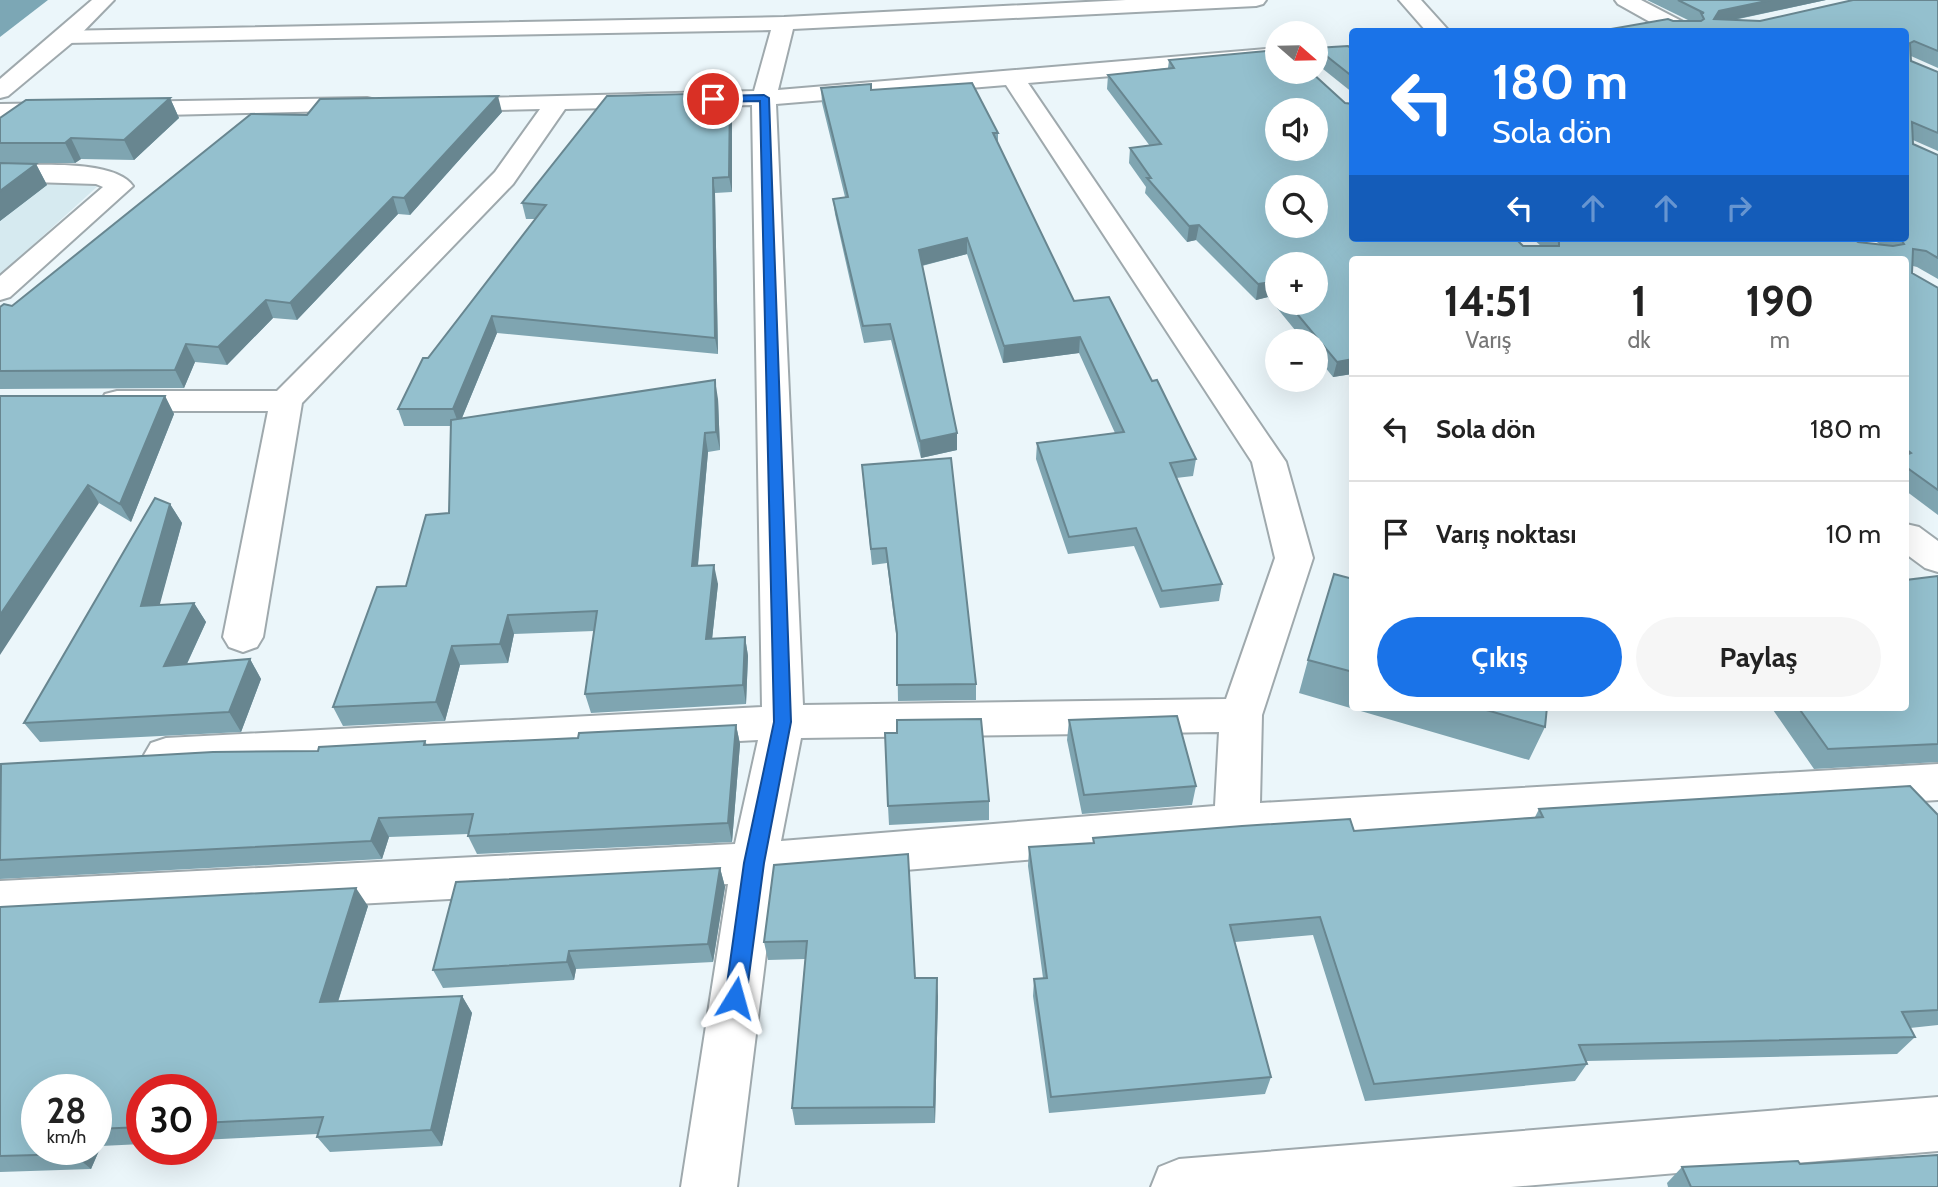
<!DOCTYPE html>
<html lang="tr">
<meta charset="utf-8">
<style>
body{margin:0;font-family:Cabin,sans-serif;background:#f6f6f6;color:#222;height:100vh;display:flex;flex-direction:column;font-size:26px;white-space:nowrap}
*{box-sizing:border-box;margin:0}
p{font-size:23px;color:#767676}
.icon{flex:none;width:38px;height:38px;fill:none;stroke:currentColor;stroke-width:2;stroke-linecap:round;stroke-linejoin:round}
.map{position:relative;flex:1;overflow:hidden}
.sheet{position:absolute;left:1349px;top:256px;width:560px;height:455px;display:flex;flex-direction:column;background:#fff;border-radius:7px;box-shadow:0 7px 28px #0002}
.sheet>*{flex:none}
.banner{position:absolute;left:1349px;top:28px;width:560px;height:214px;border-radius:7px;box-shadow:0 7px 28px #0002;background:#1a73e8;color:#fff;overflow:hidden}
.needle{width:46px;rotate:110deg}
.fabs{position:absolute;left:1265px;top:21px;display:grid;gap:14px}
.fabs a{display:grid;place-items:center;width:63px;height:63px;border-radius:50%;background:#fff;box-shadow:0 7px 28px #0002;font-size:35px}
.speed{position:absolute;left:21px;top:1074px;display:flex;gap:14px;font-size:35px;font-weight:700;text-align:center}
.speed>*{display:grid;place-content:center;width:91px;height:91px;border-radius:50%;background:#fff;box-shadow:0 7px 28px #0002;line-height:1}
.speed small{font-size:18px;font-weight:400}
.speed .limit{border:10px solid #d22;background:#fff;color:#111}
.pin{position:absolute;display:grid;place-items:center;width:60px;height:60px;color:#fff;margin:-30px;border:4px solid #fff;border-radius:50%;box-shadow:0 2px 7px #0007}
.me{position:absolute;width:77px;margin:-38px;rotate:8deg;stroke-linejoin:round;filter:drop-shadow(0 0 5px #0008)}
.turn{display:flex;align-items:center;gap:24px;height:147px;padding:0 28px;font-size:32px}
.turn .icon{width:91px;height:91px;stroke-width:2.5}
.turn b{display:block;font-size:49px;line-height:60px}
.lanes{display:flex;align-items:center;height:66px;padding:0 28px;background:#0003;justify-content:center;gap:35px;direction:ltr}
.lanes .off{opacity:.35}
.eta{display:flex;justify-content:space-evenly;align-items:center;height:119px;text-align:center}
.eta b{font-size:42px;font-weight:800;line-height:49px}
.cta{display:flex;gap:14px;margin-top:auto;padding:14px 28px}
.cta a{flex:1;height:80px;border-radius:42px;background:#1a73e8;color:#fff;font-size:28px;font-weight:800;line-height:80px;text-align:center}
.cta a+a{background:#f6f6f6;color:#222}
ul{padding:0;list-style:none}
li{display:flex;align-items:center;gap:21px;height:105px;padding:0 28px;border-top:2px solid #e0e0e0}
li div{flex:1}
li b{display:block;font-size:26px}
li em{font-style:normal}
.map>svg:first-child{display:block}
.built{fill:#d6eaf0}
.water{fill:#7ca7b5}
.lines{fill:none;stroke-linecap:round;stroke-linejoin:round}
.minor-casing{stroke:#9fa9ad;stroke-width:4}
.secondary-casing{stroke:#9fa9ad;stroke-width:4}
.minor{fill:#fff;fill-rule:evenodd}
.secondary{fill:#fff;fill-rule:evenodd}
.wall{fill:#7fa5b1;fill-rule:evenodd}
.shaded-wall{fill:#688690}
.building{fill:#94c0ce;stroke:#688690;stroke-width:2;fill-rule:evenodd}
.route{fill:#1a73e8;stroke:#114b97;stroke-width:2}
</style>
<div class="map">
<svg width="1938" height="1187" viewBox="0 0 1938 1187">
<rect width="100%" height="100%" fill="#ebf6fa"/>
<!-- built -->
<path class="built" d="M0 178 100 184 0 275Z"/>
<!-- water -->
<path class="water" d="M0 0H48L0 37Z"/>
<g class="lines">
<!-- minor casing -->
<g class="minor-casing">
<path id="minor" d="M1126 0H1266L1263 4 1256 6 793 29 778 90 1278 48V62L1028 83 1286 462 1313 558 1262 715 1260 803 1938 764V800L1237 842 775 881 737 1187H681L728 884 0 923V881L735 844 758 740 166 772 151 767 144 755 151 743 166 738 762 707 752 105 565 109 513 184 302 403 263 637 257 647 243 652 229 647 223 637 268 411H117L105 408 101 401 105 394 117 391H277L495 172 540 109 448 111 439 109 436 104 439 99 754 91 771 30 66 43 58 41 55 36 58 31 784 17ZM1006 85 1252 462 1275 558 1226 699 803 705 776 104ZM1219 732 1215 806 781 841 801 738Z
M1399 0H1421L1450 32H1427Z
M1615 0H1641L1693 27 1696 32H1668L1618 4Z
M367 98 376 100 379 105 376 110 123 116 114 114 111 109 114 104 123 102Z
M63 103 72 105 75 110 72 115 0 118V104Z
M0 165C32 166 114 158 133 186L10 297 0 300V276L103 187 96 184 0 181Z
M1906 524 1919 527 1938 541V572L1925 568 1906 554Z
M1938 1097V1151L1511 1187H1151L1159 1167 1179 1159Z"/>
</g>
<!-- secondary casing -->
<g class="secondary-casing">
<path id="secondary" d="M92 0H114L74 41 8 96 0 98V79Z"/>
</g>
<!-- minor -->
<use href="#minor" class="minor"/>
<!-- secondary -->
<use href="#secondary" class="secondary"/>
</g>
<!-- wall -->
<path class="wall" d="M1647 0H1826L1734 20 1760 21 1938 0V68L1911 56V61L1938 72V151L1913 140V144L1938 155V279L1917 267 1913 266 1912 273 1938 288V515L1906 491V259H1353V375L1352 374 1333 377 1316 356V341H1304L1268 297 1256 300 1196 240 1187 242 1145 193 1146 187 1129 163 1130 148 1150 146 1107 89 1108 75 1168 68 1169 60 1345 103 1523 246H1541L1532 238H1852L1858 242 1881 245 1874 240 1861 238H1906L1673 21H1690ZM1278 264 1316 303H1278Z
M1316 48 1353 50V93L1318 65Z
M821 88 871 90 998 133V145L1074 301 1152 381 1196 459 1193 476 1176 478 1222 584 1219 601 1160 608 1134 546 1068 554 1036 459 1037 443 1115 433 1079 353 1003 363 967 254 922 266 957 433V450L921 458 891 340 864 343 835 214 833 199 845 197 822 103Z
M730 93 732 108V192L715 193 718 354 497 333 462 418 718 399 720 450 708 452 698 566 718 584 712 639 745 637 748 656 746 704 591 713 585 694 594 631 514 634 508 663 460 665 445 721 343 726 333 707 449 513 451 426H404L398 409 428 358 535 219H526L522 203Z
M170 98 179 118 134 160 81 159 75 163H7L36 164 47 185 0 221V118Z
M502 112 410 215 398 214 297 320 273 318 227 365 195 362 184 388 0 389V307L12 306 307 115Z
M0 396H165L174 414 131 522 99 503Z
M863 481 976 684V700L898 701 897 642 887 563 872 565Z
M170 504 182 523 159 605 194 603 206 622 187 664 250 659 261 679 241 732 40 742 24 723Z
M1938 576V762L1814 769 1771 707H1906Z
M1353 579V707H1547L1545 727 1529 760 1299 693 1308 660Z
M1069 720 1196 786 1192 805 1082 814 1067 740Z
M736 725 740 744 732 842 477 854 468 836V834L389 837 382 859 0 879V765L318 751 425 741 427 745 578 738Z
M989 801V820L889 825 888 806Z
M1539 809 1938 815V1025L1910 1028 1915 1037 1897 1054 1586 1061 1587 1064 1575 1081 1365 1101 1313 935 1235 942 1271 1077 1265 1094 1049 1113 1033 996 1034 979 1043 978 1028 866 1029 847 1093 843V838L1354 831 1535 817Z
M774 865 938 996 935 1123 795 1125 792 1108 805 959 768 960 764 942Z
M720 868 725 887 713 962 576 969 574 980 443 988 433 970Z
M368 906 338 1002 462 996 472 1013 442 1146 330 1152 317 1137V1134L201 1140V1090H142V1144L101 1146 91 1169 0 1172V907ZM37 1090H96V1150Z
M1800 1164 1938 1187H1668L1667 1183 1682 1167Z"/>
<!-- shaded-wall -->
<path class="shaded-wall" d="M1771 0H1826L1713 24 1714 19 1719 11Z
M1320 51 1318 65 1316 67V56Z
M730 93 732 108V192L729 177Z
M498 96 502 112 410 215 404 198Z
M170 98 179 118 134 160 124 140Z
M71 138 81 159 75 163 65 143Z
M36 164 47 185 0 221V191Z
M713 178 715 193 718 354 715 338Z
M393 197 398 214 297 320 290 303Z
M1199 225 1196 240 1187 242 1189 226Z
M967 238V254L920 266 919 250Z
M1271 282 1268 297 1256 300 1258 284Z
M266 300 273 318 227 365 218 347Z
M492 316 497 333 459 425 453 409Z
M1080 337 1079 353 1003 363 1004 346Z
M186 344 195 362 184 388 175 370Z
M1353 359 1352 374 1333 377 1337 362Z
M715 380 718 399 720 450 716 432Z
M165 396 174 414 131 522 120 504Z
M705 433 708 452 696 585 692 566Z
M957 433V450L921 458 920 441Z
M88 485 99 503 0 655V615Z
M170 504 182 523 154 626 141 606Z
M714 565 718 584 710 658 706 639Z
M194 603 206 622 177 685 164 666Z
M508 615 514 634 508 663 500 644Z
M745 637 748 656 746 704 743 685Z
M452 646 460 665 445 721 436 702Z
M250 659 261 679 241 732 229 712Z
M736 725 740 744 732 842 728 823Z
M379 818 389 837 382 859 371 841Z
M720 868 725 887 713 962 708 944Z
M356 888 368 906 332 1020 320 1002Z
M569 951 576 969 574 980 567 962Z
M937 978 938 996 935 1123 934 1107Z
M462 996 472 1013 442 1146 431 1130Z
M96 1141 101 1146 91 1169 73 1154 74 1150H96Z"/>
<!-- building -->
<path class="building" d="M1678 0H1771L1719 11 1714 19 1760 21 1853 0H1938V51L1914 41 1910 43 1911 61 1938 72V133L1912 122 1913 144 1938 155V258L1926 251 1913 249 1912 273 1938 288V490L1906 467V455L1911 453 1906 449V259H1353V359L1337 362 1288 303H1316V264H1278V290L1271 282 1258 284 1199 225 1189 226 1147 178H1151L1130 148 1161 144 1108 75 1174 68 1169 60 1278 50V72H1311L1345 103 1353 104V238H1515L1523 246H1559V242L1555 238H1852L1858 242 1893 246 1904 244 1900 238H1906V32H1594L1668 19 1673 21H1701L1704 19 1701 13H1704ZM1278 110H1316V149H1278ZM1278 187H1316V226H1278Z
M1348 46 1353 50V77L1320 51 1316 56V48Z
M972 83 998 133H993L1074 301 1109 297 1152 381 1157 380 1196 459 1170 463 1222 584 1162 591 1136 528 1069 537 1037 443 1124 432 1080 337 1004 346 967 238 919 250 957 433 920 441 890 324 863 326 833 199 848 197 821 88 871 84V90Z
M730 93 729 177 713 178 715 338 492 316 453 409H398L423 358H428L546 205 522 203 607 96Z
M498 96 404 198 393 197 290 303 266 300 218 347 186 344 175 370 0 371V307L4 304 12 306 251 114 307 115 320 99Z
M170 98 124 140 71 138 65 143H0V118L26 100Z
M0 163 36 164 0 191Z
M715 380 716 432 705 433 692 566 714 565 706 639 745 637 743 685 585 694 597 611 508 615 500 644 452 646 436 702 333 707 377 587 406 586 426 515 449 513 451 420Z
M0 396H165L120 504 88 485 0 615Z
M951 458 976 684 897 685V633L886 548 871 549 862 465Z
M155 498 170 504 141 606 194 603 164 666 250 659 229 712 24 723Z
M1334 574 1353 579V672L1308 660Z
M1938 576V744L1828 749 1798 707H1906V580Z
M1476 707H1547L1545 727Z
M1177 716 1196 786 1084 795 1069 720Z
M981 719 989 801 888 806 885 733H897V720Z
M736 725 728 823 468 836 473 814 379 818 371 841 0 860 1 764 213 752 318 751 319 747 425 741 424 745 578 738 579 733Z
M1910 786 1938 815V1010L1902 1012 1915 1037 1579 1045 1587 1064 1374 1084 1320 917 1230 925 1271 1077 1051 1097 1034 979 1047 978 1029 847 1094 843 1093 838 1242 826 1350 819 1354 831 1543 817 1539 809Z
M908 854 915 978H937L934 1107 792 1108 807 941 764 942 774 865Z
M720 868 708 944 569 951 567 962 433 970 456 882Z
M356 888 320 1002 462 996 431 1130 317 1137 323 1117 201 1123V1090H142V1127L96 1129V1090H37V1150H74L73 1154 0 1156V907Z
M1938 1155V1187H1691L1682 1167 1798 1161 1800 1164Z"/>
<!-- route -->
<path class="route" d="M764 95 769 98 791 722 764 863 746 998 743 1005 735 1008 728 1005 725 998 744 863 774 722 760 101 713 102 708 99 713 96Z"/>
</svg>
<div class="fabs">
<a><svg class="needle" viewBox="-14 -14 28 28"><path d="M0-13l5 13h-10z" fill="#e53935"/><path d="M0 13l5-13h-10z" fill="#767676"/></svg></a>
<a><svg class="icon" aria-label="sound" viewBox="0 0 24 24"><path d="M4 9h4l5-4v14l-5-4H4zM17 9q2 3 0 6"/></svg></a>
<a><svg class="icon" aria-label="search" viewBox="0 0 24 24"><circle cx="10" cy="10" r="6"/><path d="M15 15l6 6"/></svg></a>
<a>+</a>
<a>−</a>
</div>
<div class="speed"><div>28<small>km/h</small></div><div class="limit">30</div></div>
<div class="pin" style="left:713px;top:99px;background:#d93025"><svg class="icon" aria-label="arrive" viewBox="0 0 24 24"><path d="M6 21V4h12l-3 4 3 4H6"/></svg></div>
<svg class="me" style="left:735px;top:998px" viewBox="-20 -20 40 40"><path d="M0-17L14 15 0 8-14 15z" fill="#1a73e8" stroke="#fff" stroke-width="4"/></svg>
<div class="banner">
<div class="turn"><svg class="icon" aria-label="left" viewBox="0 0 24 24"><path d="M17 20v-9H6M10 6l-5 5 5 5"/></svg><div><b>180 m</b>Sola dön</div></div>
<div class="lanes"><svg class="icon" aria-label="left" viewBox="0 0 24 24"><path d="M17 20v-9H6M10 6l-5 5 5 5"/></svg><svg class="icon off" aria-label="ahead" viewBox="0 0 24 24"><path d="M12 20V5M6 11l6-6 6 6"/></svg><svg class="icon off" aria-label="ahead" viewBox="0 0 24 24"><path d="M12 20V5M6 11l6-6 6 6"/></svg><svg class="icon off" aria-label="right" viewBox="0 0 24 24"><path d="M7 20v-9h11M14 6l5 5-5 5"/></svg></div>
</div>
<section class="sheet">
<div class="eta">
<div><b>14:51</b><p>Varış</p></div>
<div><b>1</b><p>dk</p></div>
<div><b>190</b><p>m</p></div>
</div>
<ul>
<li><svg class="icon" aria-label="left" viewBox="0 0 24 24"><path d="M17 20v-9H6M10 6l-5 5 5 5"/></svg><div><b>Sola dön</b></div><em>180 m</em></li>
<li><svg class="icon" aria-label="arrive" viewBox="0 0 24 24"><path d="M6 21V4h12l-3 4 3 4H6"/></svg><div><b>Varış noktası</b></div><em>10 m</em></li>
</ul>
<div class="cta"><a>Çıkış</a><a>Paylaş</a></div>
</section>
</div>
